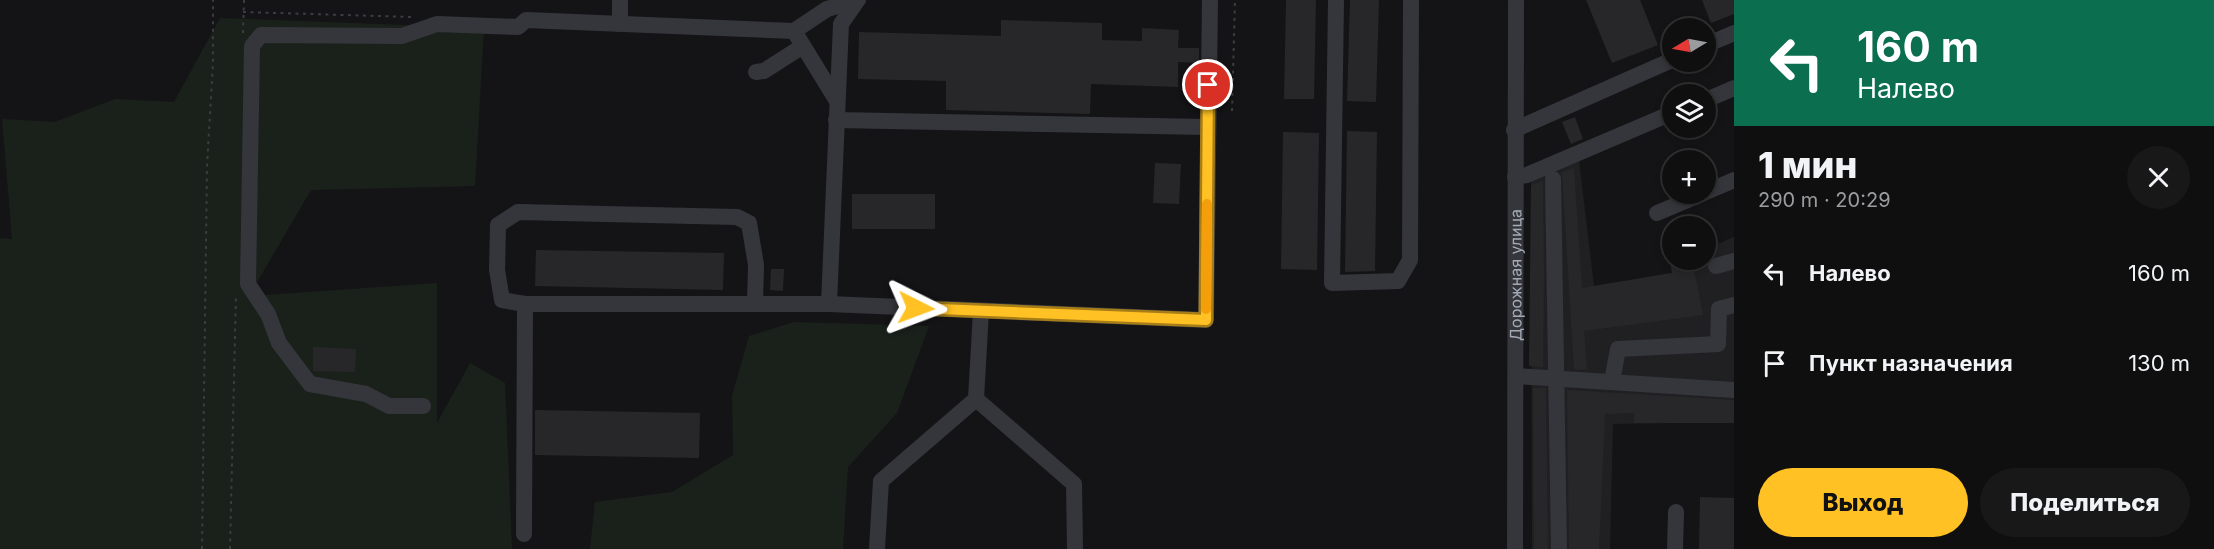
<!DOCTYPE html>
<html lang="ru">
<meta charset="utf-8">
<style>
body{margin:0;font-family:Inter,sans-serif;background:#181819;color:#f1f3f6;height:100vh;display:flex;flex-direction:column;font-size:22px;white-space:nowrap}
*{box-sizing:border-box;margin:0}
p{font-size:20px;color:#9b9c9f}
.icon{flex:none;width:33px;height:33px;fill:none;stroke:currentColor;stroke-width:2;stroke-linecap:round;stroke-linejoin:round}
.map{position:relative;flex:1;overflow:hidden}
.sheet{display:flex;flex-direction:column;background:#0f0f10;width:480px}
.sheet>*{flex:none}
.hud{background:#0b6e4f;color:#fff;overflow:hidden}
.needle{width:39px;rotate:260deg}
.fabs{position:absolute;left:1662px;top:18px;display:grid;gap:12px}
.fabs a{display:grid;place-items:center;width:54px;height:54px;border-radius:50%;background:#0f0f10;box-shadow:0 3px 9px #0003,0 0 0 2px #2f2f30;font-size:30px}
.pin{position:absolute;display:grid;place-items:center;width:51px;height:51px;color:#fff;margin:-26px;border:3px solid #fff;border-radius:50%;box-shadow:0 2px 6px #0007}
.me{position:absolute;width:66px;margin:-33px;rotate:93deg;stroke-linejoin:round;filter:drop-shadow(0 0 4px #0008)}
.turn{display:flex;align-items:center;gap:21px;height:126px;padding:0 24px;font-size:27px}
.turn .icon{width:78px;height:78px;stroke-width:2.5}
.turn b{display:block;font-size:42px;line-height:51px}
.round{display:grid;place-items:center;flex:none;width:63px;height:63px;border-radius:32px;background:#181819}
.overview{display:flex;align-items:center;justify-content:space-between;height:102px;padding:0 24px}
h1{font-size:36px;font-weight:800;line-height:45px}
.action{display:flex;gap:12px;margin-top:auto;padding:12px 24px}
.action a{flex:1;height:69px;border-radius:36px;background:#ffc123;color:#111;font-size:24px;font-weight:800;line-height:69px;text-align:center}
.action a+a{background:#181819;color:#f1f3f6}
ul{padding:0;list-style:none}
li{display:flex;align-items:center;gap:18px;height:90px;padding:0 24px}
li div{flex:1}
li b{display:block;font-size:22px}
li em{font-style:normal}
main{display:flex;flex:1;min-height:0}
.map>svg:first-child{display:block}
.built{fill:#202023}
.green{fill:#1a211b}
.building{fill:#27272a}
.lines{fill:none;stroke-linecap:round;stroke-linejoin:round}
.path{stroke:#3b3d42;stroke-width:2;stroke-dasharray:3 4.5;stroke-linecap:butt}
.minor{stroke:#35363b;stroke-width:16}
.route-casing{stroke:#a67d17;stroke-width:15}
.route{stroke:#ffc123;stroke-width:10}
.slow{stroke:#f59e0b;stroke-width:10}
.labels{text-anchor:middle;stroke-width:6;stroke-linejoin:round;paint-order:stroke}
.street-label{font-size:16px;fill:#a5aab7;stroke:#0f0f11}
</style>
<main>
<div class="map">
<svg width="1734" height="549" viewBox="0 0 1734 549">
<rect width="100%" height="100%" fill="#141416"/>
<!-- built -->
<path class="built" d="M1579 160 1594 286 1672 273 1670 260H1706V249L1734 237V422L1613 424 1610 549H1532L1531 180Z"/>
<!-- green -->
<path class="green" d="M220 18 484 28 475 186 311 190 249 296 437 283V423L470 363 505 383 512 549H0V238L12 239 2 119 55 122 115 99 174 102Z
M794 322 929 326 897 413 848 467 843 549H590L595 502 672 492 733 455 732 396 749 336Z"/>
<!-- building -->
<path class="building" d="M1286 0H1316L1314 99H1284Z
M1350 0H1379L1376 102 1347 101Z
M1586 0H1640L1658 45 1612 63Z
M1702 0H1734V14L1711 23Z
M1001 20 1102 23V40L1142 41V28L1179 30 1178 48H1199V63L1178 62V87L1091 84 1090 114 946 110V81L858 79 859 32 1001 36Z
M1575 117 1583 139 1571 144 1562 122Z
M1347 131 1377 132 1375 271 1345 272Z
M1283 132 1319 133 1317 270 1281 269Z
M1155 163 1181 164 1179 204 1153 203Z
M1574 168 1582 288 1672 273 1670 260H1692L1703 315 1584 331 1587 369 1580 370 1574 369 1562 172Z
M1543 181 1544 274 1543 367 1529 366 1531 185Z
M852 194H935V229H852Z
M536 250 724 253 723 290 535 286Z
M771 269H784L783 291 770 290Z
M313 347 356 349 355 372 313 371Z
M1533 388H1546L1548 549H1534Z
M1567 390 1734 400V423H1634V413L1605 414 1599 549H1569Z
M535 410 700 413 699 458 535 455Z
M1700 497 1734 498V549H1699Z"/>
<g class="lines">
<!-- path -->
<path class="path" d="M243 12 411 17
M243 33 244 0
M1232 111 1235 0
M202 549 207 166 213 63V0
M230 549 236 294"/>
<!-- minor -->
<g class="minor">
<path d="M1336 0 1332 283 1398 281 1410 260 1411 0"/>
<path d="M620 24V0"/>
<path d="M794 31 837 101"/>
<path d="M1706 45 1734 33"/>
<path d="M756 72 764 71 803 46"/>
<path d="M1706 100 1734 88"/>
<path d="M836 120 1207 127"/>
<path d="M1514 130 1672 60"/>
<path d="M1515 177 1527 175 1672 113"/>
<path d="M1553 179 1559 549"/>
<path d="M1706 192 1734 180"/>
<path d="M1657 213 1702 194"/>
<path d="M1716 266 1734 261"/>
<path d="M525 304 502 300 497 270 498 225 518 212 737 217 749 223 756 265 755 303"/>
<path d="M829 304 841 24 857 1"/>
<path d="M1516 376 1734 390"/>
<path d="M1612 381 1618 349 1718 344 1719 309 1734 305"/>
<path d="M976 399 1074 484 1075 549"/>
<path d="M423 406H389L366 394 310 384 279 343 268 314 248 284 252 46 261 35 402 36 437 24 518 27 526 20 794 31 827 9 858 0"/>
<path d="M524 534 525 304H829L1206 320 1210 0"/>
<path d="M877 549 881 481 976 399 981 311"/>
<path id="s1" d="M1515 549 1516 0"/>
<path d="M1675 549 1676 512"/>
</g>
</g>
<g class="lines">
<!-- route casing -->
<g class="route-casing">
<path id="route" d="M916 308 1206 320 1208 85"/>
</g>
<!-- route -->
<use href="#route" class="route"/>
<!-- slow -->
<path class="slow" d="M1206 309 1207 204"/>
</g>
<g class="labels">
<!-- street labels -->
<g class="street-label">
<text dy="6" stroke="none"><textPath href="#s1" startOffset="274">Дорожная улица</textPath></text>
</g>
</g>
</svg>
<div class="fabs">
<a><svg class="needle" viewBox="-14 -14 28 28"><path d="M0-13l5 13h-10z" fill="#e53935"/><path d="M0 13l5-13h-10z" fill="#9b9c9f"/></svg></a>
<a><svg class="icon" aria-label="layers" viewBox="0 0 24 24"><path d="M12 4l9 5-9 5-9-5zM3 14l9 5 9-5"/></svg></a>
<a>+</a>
<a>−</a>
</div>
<div class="pin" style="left:1208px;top:85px;background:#d93025"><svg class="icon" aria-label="arrive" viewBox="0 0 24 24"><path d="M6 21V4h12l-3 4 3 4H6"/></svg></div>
<svg class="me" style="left:916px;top:308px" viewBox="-20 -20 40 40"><path d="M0-17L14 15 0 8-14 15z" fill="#ffc123" stroke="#fff" stroke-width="4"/></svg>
</div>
<section class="sheet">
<div class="hud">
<div class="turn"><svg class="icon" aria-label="left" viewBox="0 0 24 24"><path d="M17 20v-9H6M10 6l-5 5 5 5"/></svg><div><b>160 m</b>Налево</div></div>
</div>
<div class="overview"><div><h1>1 мин</h1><p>290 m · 20:29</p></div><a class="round"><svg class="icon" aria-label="close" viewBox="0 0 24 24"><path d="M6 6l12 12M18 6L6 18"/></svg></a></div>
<ul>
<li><svg class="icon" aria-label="left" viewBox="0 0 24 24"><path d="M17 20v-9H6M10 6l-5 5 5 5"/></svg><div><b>Налево</b></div><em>160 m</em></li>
<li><svg class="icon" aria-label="arrive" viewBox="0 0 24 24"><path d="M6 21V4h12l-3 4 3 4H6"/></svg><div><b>Пункт назначения</b></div><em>130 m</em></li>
</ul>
<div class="action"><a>Выход</a><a>Поделиться</a></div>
</section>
</main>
